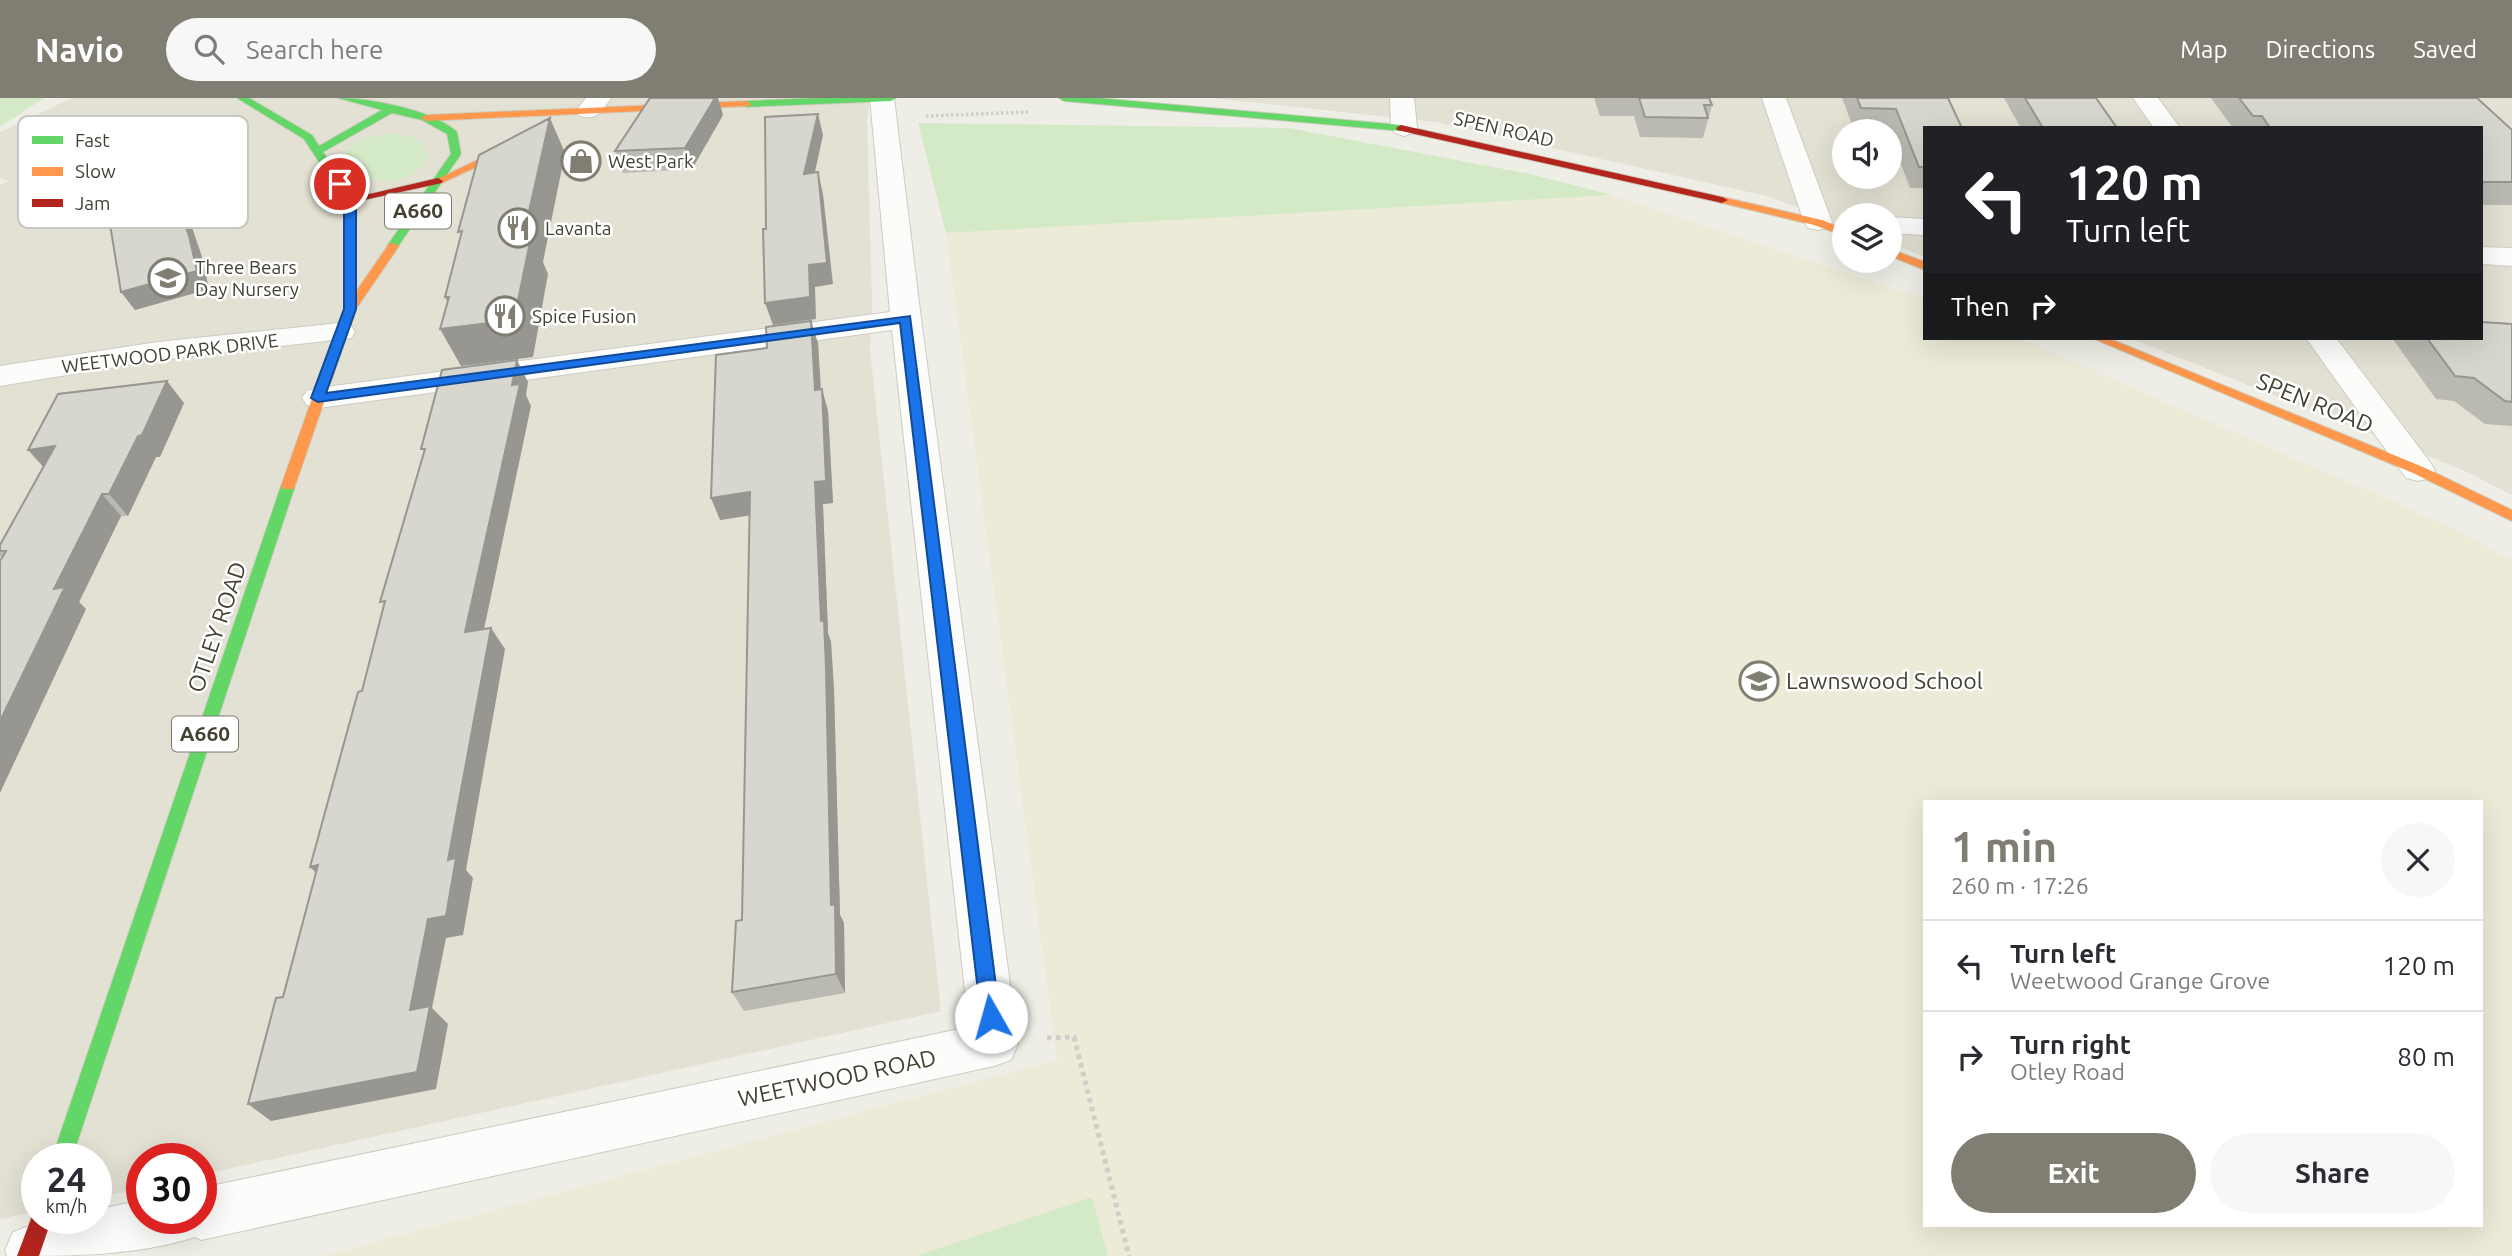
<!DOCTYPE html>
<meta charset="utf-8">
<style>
body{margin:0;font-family:Ubuntu,sans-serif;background:#f7f7f7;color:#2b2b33;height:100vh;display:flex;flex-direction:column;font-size:26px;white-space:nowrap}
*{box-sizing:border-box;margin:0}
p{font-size:23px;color:#7c7c81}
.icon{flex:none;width:38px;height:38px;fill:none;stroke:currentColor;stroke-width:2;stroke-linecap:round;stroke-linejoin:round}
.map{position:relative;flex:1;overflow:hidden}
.sheet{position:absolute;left:1923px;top:702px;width:560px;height:427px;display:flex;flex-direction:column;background:#fff;border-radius:0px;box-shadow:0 7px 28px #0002}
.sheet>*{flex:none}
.top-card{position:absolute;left:1923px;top:28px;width:560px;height:214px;border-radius:0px;box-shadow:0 7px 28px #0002;background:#202124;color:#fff;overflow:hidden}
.buttons{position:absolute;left:1832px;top:21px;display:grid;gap:14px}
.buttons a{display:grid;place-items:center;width:70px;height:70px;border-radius:50%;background:#fff;box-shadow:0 7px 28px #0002;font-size:35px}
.speed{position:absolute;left:21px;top:1045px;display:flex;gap:14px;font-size:35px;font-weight:700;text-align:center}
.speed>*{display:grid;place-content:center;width:91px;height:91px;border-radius:50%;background:#fff;box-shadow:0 7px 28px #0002;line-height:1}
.speed small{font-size:18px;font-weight:400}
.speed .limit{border:10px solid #d22;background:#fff;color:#111}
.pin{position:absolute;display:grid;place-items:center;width:60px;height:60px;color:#fff;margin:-30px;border:4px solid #fff;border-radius:50%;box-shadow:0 2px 7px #0007}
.me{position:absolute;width:77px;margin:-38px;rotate:353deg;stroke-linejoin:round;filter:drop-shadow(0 0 5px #0008)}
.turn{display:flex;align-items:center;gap:24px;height:147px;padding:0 28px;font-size:32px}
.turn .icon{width:91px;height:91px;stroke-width:2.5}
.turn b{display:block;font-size:49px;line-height:60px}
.then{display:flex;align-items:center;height:66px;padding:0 28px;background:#0003;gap:14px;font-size:26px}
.round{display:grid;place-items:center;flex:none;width:74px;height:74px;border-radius:37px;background:#f7f7f7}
.head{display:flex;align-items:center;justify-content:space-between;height:119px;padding:0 28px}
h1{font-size:42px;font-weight:600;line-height:52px;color:#807e72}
.primary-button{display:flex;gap:14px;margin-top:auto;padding:14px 28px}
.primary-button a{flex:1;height:80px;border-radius:42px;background:#807e72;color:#fff;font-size:28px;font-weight:600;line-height:80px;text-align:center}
.primary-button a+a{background:#f7f7f7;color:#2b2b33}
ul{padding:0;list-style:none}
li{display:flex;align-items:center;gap:21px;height:91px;padding:0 28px;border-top:2px solid #e1e1e2}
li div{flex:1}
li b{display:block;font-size:26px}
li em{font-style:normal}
header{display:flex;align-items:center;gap:42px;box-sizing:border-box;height:98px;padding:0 35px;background:#807e72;color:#fff}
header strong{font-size:33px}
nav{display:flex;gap:38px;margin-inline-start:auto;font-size:24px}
.search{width:490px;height:63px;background:#f7f7f7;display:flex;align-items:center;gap:18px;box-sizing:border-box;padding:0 24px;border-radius:38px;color:#7c7c81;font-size:26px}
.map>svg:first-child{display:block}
.residential{fill:#e3e1d3;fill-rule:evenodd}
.education{fill:#ecebd8;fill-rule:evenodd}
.green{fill:#d4eac6}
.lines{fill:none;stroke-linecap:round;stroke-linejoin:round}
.street-casing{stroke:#cccbc4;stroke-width:2}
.fast-casing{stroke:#cecdbd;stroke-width:2}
.slow-casing{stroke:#cecdbd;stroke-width:2}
.jam-casing{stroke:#cecdbd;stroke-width:2}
.path-far1{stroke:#d0cec8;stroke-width:3.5;stroke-dasharray:2.5 2.5;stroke-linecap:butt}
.path{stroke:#d0cec8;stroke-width:5;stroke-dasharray:4.5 4.5;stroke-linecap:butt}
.street{fill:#fcfcfb;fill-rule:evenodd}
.fast{fill:#63d668;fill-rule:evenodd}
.slow{fill:#ff974d;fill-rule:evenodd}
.jam{fill:#b3261e;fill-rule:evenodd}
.wall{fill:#bab9b2}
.shaded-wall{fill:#979691}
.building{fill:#d8d7cf;stroke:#979691;stroke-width:2}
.route{fill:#1a73e8;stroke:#114b97;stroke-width:2}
.labels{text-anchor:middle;stroke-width:5;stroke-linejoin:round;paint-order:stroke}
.far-street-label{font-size:19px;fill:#444133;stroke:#fff}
.far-poi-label{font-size:19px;fill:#444133;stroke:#fff;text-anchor:start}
.shield{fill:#fff;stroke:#7c7a70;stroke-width:2}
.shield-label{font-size:21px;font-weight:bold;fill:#444133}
.street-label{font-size:23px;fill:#444133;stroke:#fff}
.poi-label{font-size:23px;fill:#444133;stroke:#fff;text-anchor:start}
.key{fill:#fff;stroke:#c7c6c2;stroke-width:2}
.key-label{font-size:19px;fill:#444133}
</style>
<header>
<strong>Navio</strong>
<div class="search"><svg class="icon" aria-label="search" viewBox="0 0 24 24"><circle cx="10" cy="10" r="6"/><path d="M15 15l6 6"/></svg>Search here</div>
<nav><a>Map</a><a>Directions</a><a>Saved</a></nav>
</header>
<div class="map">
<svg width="2512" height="1158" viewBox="0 0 2512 1158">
<rect width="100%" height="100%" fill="#eeeee6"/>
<!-- residential -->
<path class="residential" d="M72 0H870L867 22 872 204 870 252 941 913 201 1077V1060H142V1090L96 1100V1060H37V1113L0 1121V87L9 83 0 80V34Z
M1211 0H2512V397L2463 372 2129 240H2482V30H1925V159L1890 145V117H1844V127L1767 98 1436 24ZM1844 33H1890V79H1844Z"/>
<!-- education -->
<path class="education" d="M1612 97 1925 201V240H2019L2456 431 2512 462V1158H323L1057 962 946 135ZM1925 704H2482V1127H1925Z"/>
<!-- green -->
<path class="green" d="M0 0H44L0 29Z
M918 25 1289 30 1530 76 1612 97 946 135Z
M388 35C408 37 422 38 429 59 412 90 374 87 347 70L345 55 359 42Z
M1092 1099 1108 1158H917Z"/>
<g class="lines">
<!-- street casing -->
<g class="street-casing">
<path id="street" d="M586 0H611C602 13 597 23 580 18L576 13Z
M870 0H894L921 221 1018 946 1011 962 994 968 201 1142 195 1139C136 1158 71 1158 7 1158L5 1152 13 1134C41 1122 66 1120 96 1120V1112L142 1102V1120H201V1090L969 929 892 232 318 310 307 307 302 300 307 293 318 290 890 214Z
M1390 0H1414L1417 30 1413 35 1404 38 1395 35 1391 30Z
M1762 0H1786L1832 124 1828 130 1818 132 1808 130 1804 124Z
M2133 0H2158L2180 30H2154Z
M1890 119 1925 121V137L1890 135Z
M2482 149 2512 150V168L2482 166Z
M340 225 351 228 355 234 351 240 158 262 0 288V268L158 244Z
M2306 240H2336L2430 364 2435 372 2430 380 2418 383 2406 380Z"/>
</g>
<!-- fast casing -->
<g class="fast-casing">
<path id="fast" d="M237 0H249L312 37 319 48 382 12 338 0C370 0 433 12 457 34L461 56 397 150 393 151 387 148 451 56 447 36 422 22 392 15 323 54 356 102 354 214H346L344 211V102L304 41Z
M817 0H896L891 3 746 9 741 6 746 3Z
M1059 0H1098L1401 27 1406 30 1401 33 1064 3Z
M288 383 295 388 72 1060H52L281 388Z"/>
</g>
<!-- slow casing -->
<g class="slow-casing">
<path id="slow" d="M746 3 751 6 750 8 426 23 421 20 426 17Z
M524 40 529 43 528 45 442 85 433 83Z
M1722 99 1822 122 1844 131V138L1814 127 1718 104V100Z
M393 145 399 148 356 211 295 388 293 391H283L281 388 344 211 389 146Z
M1890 151 1925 164V172L1890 158Z
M2092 240H2108L2423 369 2512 412V423L2413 375Z"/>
</g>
<!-- jam casing -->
<g class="jam-casing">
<path id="jam" d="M1401 27 1722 99 1728 102 1722 105 1397 32 1396 30Z
M438 80 443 83 442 85 350 105 344 102Z
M37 1111V1120H52L39 1158H17L34 1113Z"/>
</g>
<!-- path-far1 -->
<path class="path-far1" d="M926 18 1028 14"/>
<!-- path -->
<path class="path" d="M1047 940 1074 939 1129 1158"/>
<!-- street -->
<use href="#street" class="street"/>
<!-- fast -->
<use href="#fast" class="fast"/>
<!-- slow -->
<use href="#slow" class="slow"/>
<!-- jam -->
<use href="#jam" class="jam"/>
</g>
<!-- wall -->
<path class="wall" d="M650 0H718L723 17 692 71 623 75 615 53Z
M1594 0H1709L1712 7 1703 40 1640 39 1634 18H1600Z
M1842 0H1948L1925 30V90H1910L1890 37V33L1888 32 1854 31Z
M2004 0H2096L2117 30H2021Z
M2211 0H2477L2512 32V107H2482V30H2233Z
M158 47 170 65 201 156 209 191 135 212 121 194 141 111 114 102 101 84Z
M2512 226V328L2485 326 2454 303 2436 301 2392 240H2482Z
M818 245 821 291H822L828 313 833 405 823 406 828 535 831 544 834 592 840 817 844 825 845 895 744 913 732 894 742 822 750 417 720 422Z
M184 305 160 359H156L128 418H121L79 504 86 511 0 458V447Z"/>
<!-- shaded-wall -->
<path class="shaded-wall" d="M715 0H718L723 17 692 71 685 50Z
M818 16 823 37 810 97 804 76Z
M550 20 565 55 543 164 548 176 533 259 461 268 440 231 461 228 445 199 523 140Z
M158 47 170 65 201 156 209 191 135 212 121 194 197 173Z
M818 74 823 96 833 186 815 189 816 221 773 227 765 205 809 167Z
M811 223 818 245 822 314 815 292Z
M517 262 528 284 526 297 531 308 479 555 465 534Z
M167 283 184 305 160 359H156L128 418 109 396Z
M822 291 828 313 833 405 823 406 828 535 831 544 834 592 840 817 844 825 845 895 836 876 831 807 815 384Z
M55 348 48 374 28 352Z
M750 394 759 416 720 422 711 400Z
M102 396 121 418 79 504 86 511 0 695V623L54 491Z
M491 530 505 551 466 772 473 780 463 837 446 840 432 910 448 926 436 991 271 1023 248 1006 410 912 428 821 448 762Z
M318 767 330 788 310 769Z"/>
<!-- building -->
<path class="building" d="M650 0H715L685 50 615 53Z
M1639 0H1709L1712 7H1704L1708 20 1645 19Z
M1857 0H1948L1962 30H1925V69H1919L1896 11 1861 10Z
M2025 0H2096L2117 30H2043Z
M2239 0H2477L2512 32V84H2482V30H2270L2262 18H2253Z
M818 16 804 76 818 74 827 165 809 167 810 199 765 205 763 131H766L765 19Z
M550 20 523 140 531 139 514 222 440 231 449 199H445L462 133 458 134 479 57Z
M87 28 158 47 189 138 197 173 121 194 109 120 163 105 101 84Z
M811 223 815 292 822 291 826 383 815 384 821 523 824 522 826 571 831 807 835 806 836 876 732 894 736 823 742 822 750 394 711 400 716 257 767 250 766 229Z
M2482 224 2512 226V304L2505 303 2474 280 2455 278 2427 240H2482Z
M517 262 512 287 520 286 465 534 491 530 448 762 456 760 446 818 428 821 410 912 430 908 417 974 248 1006 276 900 283 899 318 767 310 769 358 594 362 593 385 503 380 504 425 351H421L442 272Z
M167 283 142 337 138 338 109 396H102L54 491 65 489 0 623V463L6 453H0V447L55 348 28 352 58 296Z"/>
<!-- route -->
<path class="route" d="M336 84H343L356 102V211L326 295 910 218 1000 919 997 926 991 928 984 926 981 919 900 225 318 304 311 300 344 211V102L334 86Z"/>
<!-- icons -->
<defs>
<g id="shop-ring" transform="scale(2.0125)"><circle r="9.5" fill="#fff" stroke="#807e72" stroke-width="1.5"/><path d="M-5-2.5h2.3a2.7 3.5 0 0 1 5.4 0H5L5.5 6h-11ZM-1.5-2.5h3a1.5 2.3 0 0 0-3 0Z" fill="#807e72"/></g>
<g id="restaurant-ring" transform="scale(2.0125)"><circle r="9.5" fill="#fff" stroke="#807e72" stroke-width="1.5"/><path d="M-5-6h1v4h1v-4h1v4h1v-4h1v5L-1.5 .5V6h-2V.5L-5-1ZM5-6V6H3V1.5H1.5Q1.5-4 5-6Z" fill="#807e72"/></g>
<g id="school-ring" transform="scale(2.0125)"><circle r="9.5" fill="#fff" stroke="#807e72" stroke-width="1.5"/><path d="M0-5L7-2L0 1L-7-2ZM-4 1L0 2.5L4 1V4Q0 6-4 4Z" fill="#807e72"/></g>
</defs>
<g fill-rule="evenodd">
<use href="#shop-ring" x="581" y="63"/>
<use href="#restaurant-ring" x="518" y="130"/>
<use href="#school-ring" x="168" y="180"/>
<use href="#restaurant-ring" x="505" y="218"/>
<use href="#school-ring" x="1759" y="583"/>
</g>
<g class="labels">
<!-- far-street labels -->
<g class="far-street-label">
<text transform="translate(1504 31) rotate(13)" y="7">SPEN ROAD</text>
<text transform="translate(170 255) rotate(-7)" y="7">WEETWOOD PARK DRIVE</text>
</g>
<!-- far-poi labels -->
<g class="far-poi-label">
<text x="608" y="70">West Park</text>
<text x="545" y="137">Lavanta</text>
<text x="195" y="176">Three Bears<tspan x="195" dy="22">Day Nursery</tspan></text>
<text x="532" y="225">Spice Fusion</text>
</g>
<!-- shield labels -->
<g class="shield">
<rect x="385" y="95.5" width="66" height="35" rx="5"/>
<rect x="172" y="618.5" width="66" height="35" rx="5"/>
</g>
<g class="shield-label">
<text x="418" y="120">A660</text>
<text x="205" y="643">A660</text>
</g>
<!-- street labels -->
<g class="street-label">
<text transform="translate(2315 305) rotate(22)" y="8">SPEN ROAD</text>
<text transform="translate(217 529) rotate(-71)" y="8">OTLEY ROAD</text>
<text transform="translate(837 980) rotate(-12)" y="8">WEETWOOD ROAD</text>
</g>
<!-- poi labels -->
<g class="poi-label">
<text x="1786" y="591">Lawnswood School</text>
</g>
</g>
<!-- legend -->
<rect x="18" y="18" width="230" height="112" rx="10" class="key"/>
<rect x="32" y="38" width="31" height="8" fill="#63d668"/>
<rect x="32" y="69" width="31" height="9" fill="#ff974d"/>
<rect x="32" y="101" width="31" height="8" fill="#b3261e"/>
<g class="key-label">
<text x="75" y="49">Fast</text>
<text x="75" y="80">Slow</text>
<text x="75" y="112">Jam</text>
</g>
</svg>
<div class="buttons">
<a><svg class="icon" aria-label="sound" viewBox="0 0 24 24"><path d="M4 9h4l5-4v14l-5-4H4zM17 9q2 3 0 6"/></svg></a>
<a><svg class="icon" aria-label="layers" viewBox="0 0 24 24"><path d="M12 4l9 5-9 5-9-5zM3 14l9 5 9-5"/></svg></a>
</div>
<div class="speed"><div>24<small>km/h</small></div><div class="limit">30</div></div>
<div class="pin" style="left:340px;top:86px;background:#d93025"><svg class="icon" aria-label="arrive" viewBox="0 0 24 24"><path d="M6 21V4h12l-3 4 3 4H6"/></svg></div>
<svg class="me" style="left:991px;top:919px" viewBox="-20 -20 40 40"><circle r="19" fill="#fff"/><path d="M0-13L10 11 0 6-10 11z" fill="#1a73e8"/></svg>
<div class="top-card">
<div class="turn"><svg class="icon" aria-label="left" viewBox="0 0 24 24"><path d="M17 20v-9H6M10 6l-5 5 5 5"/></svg><div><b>120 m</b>Turn left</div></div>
<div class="then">Then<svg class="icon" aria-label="right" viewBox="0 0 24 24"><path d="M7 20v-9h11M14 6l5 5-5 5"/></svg></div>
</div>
<section class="sheet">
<div class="head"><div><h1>1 min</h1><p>260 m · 17:26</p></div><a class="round"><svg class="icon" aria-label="close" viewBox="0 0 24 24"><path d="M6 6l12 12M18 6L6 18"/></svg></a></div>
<ul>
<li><svg class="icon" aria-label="left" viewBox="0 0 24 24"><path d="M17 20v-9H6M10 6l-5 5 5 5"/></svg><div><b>Turn left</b><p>Weetwood Grange Grove</p></div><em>120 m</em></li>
<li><svg class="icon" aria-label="right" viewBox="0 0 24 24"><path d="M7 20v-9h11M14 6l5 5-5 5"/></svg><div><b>Turn right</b><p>Otley Road</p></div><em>80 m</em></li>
</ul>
<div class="primary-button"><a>Exit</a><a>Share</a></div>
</section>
</div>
